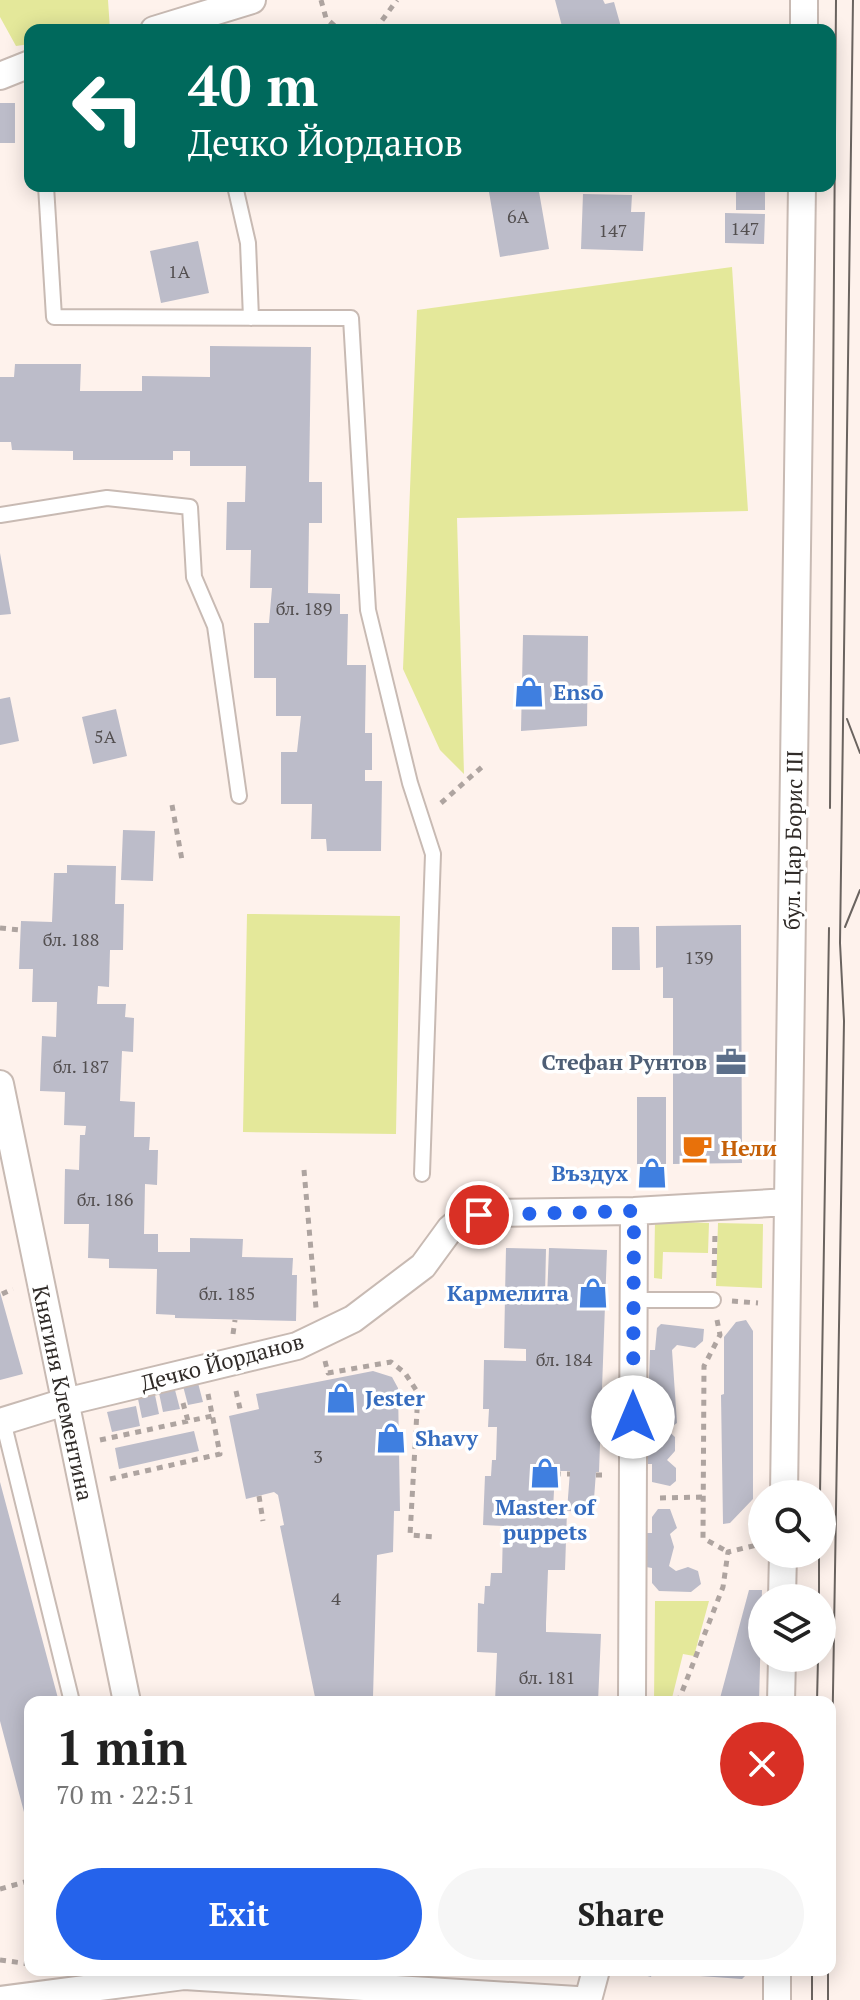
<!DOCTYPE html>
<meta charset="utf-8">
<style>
body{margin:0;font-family:"PT Serif",serif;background:#f6f6f6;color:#222;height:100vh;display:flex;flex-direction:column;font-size:30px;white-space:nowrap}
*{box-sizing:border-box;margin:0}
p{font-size:26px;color:#767676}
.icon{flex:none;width:44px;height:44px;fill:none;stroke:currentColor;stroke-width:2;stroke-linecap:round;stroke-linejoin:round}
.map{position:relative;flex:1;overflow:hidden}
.drawer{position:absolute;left:24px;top:1696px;width:812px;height:280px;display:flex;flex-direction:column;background:#fff;border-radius:16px;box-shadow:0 4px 20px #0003}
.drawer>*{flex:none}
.hud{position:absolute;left:24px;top:24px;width:812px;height:168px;border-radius:16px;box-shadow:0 4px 20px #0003;background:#00695c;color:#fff;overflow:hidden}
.controls{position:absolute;left:748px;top:1480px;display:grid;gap:16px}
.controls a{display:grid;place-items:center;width:88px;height:88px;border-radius:50%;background:#fff;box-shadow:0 4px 20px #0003;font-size:40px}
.pin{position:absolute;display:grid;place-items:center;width:68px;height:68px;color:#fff;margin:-34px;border:4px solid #fff;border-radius:50%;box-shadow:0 2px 8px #0007}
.me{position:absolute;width:88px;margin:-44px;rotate:0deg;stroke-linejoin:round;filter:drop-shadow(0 0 6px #0008)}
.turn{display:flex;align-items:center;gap:28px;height:168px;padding:0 32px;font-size:36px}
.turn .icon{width:104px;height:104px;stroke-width:2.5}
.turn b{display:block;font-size:56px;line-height:68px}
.round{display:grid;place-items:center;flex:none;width:84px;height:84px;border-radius:42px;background:#f6f6f6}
.head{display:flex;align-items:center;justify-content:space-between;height:136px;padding:0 32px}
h1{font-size:48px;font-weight:600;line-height:60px}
.primary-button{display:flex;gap:16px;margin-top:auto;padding:16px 32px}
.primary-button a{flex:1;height:92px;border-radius:48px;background:#2563eb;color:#fff;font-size:32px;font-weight:600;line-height:92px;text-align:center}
.primary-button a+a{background:#f6f6f6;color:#222}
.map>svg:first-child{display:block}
.green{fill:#e4e89a}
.building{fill:#bcbcc9;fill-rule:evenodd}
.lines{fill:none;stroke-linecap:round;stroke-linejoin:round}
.service-casing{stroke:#c8bab3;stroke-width:18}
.minor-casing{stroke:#c8bab3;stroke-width:30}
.path{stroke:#aea4a0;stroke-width:5;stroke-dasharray:6 6;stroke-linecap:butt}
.service{stroke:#fff;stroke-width:14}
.minor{stroke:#fff;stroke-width:26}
.tram{stroke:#6a635f;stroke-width:2}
.route{stroke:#2563eb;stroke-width:14;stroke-dasharray:0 25.2}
.labels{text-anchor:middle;stroke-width:7;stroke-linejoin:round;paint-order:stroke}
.number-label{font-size:18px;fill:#534f50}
.shop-label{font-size:22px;font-weight:bold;fill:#366cbe;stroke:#fff;text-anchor:start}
.street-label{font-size:22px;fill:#302b28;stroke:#fff}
.service-label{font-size:22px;font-weight:bold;fill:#4e5e75;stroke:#fff;text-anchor:end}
.food-label{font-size:22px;font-weight:bold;fill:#c56008;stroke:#fff;text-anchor:start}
</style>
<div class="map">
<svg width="860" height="2000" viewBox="0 0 860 2000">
<rect width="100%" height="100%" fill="#fef2ec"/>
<!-- green -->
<path class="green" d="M0 0H108L110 30H30V44L16 46 0 17Z
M732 267 748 511 457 518 464 774 440 750 403 669 417 310Z
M247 914 400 916 396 1134 243 1132Z
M655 1221 709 1223 708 1253 663 1252 662 1279 654 1278Z
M718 1223 763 1224 762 1288 716 1286Z
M655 1601H709L694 1656 683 1654 671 1702H654Z"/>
<!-- building -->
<path class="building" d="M555 0H603L605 4 614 2 621 27 563 30Z
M0 103H15V143H0Z
M488 186H538L549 249 500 257Z
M736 186 765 187V210H736Z
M583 194 632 195 631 212H645L643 251 581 249Z
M725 213 765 214 764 244 725 243Z
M198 241 209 293 161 303 150 251Z
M210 346 311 347 309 482H322V523H309L308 593 340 594V614H348L347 665H366L365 733H372V770H365V781H382L381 851H327L326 839H311L312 804H281V752H297L301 716H276V678H254V623H269L272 588H250L251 550H226L227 502H245L246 466H190V451H173V460H73V451L12 450 11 442H0V377H14L15 364H81L80 391H142V376L210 377Z
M0 553 11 614 0 615Z
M523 635 588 636 587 726 521 731Z
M10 697 19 741 0 745V699Z
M116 709 127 756 93 764 82 717Z
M123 830 155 831 153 881 121 880Z
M67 865 116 866 115 904H124L123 950H110L109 987 98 986 97 1004H126L125 1017 134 1018 133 1052 122 1051 120 1101 135 1102 134 1137H150L149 1150H158L157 1185 145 1184 144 1234H158V1252H190V1238L243 1239 242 1257 293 1258 292 1275H297L296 1321 175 1318V1315L156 1314 157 1269 109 1268V1259L88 1258 89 1224H64L65 1169 79 1170 80 1135H85L86 1126 64 1125 65 1092 40 1091 42 1036 56 1037 57 1002H32L33 969H19L21 921 52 922 54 873H67Z
M741 925 742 1163 673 1164V998H663V967L656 968V926Z
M612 927H639L640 970H612Z
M637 1097H666V1186H637Z
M506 1248 546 1249 545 1296 505 1295Z
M549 1248 607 1250 599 1472H596L593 1512 567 1511 565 1570H548L546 1623V1632L601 1634 598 1702H495L497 1653 477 1652 478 1603 484 1604 485 1586H490L491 1573H502L503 1526 483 1525 485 1476H491L492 1460H496L497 1427H488L489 1409H483L484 1360 526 1361V1349L504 1348 505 1298 547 1299ZM555 1471H570L567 1511 553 1510Z
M0 1292 23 1374 0 1380Z
M746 1320 753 1331V1499L730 1523 723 1524 721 1395 724 1394V1337L736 1322Z
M661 1324 704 1329 703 1341 695 1348 677 1345 672 1350 677 1423 667 1430 675 1437V1451L667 1460 676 1468V1481L670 1486 652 1482V1464H646L650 1350H655L657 1328Z
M373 1371 392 1377 398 1388 400 1511H394L393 1552 377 1555 373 1697 316 1702 280 1526 284 1525 278 1495 274 1492 246 1499 229 1416 259 1409 256 1394Z
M198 1383 203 1402 188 1405 183 1386Z
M175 1390 180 1409 163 1412 159 1393Z
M155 1395 159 1414 142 1418 138 1399Z
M136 1406 140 1426 112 1432 107 1412Z
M194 1431 199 1451 119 1469 115 1448Z
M0 1482 59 1702H30L29 1831 0 1721Z
M658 1509H670L677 1528 670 1534 674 1547 669 1566 676 1571 688 1567 698 1571 701 1584 691 1592 659 1591 652 1583V1568L646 1567 647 1533H652V1517Z
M749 1590H762L759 1702H719Z
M626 1970H653L651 1977Z
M700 1970H751L742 1979 700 1976Z"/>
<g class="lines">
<!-- service casing -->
<g class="service-casing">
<path id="service" d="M46 186 54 317 351 318 368 610 410 783 433 854 422 1174
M235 186 248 243 251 318
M0 515 107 498 190 507 194 577 215 626 239 796
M633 1300H713
M3 1421 72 1702"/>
</g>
<!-- minor casing -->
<g class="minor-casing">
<path id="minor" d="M154 30 252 0
M804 30V0
M0 76 30 64
M0 1084 127 1702
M0 1422 65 1402 297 1346 353 1319 423 1266 450 1229 463 1218 497 1213 634 1211 788 1202
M784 1494 802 186
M782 1598 783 1554
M632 1702 634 1211
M781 1702 782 1658
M0 2000 184 1976 577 2000
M588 2000 596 1970
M777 2000V1970"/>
</g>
<!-- path -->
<path class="path" d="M321 0 326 18 339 30
M375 30 397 0
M441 803 483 766
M172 805 182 860
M0 928 20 930
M304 1170 316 1308
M714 1278 715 1232
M2 1294 13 1289
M732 1301 758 1303
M717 1320 720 1335 704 1366 703 1538 728 1552
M233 1334 235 1320
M325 1361 328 1373 391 1362 405 1373 418 1393 410 1535 436 1537
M236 1391 241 1413
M183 1403 188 1421
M100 1440 212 1416
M555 1474H570
M596 1475H607
M110 1479 220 1454 208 1394
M259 1496 263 1521
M660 1498 703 1497
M678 1702 723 1587 728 1552 757 1545
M0 1889 25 1882
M0 1960 30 1964"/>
<!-- service -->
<use href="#service" class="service"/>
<!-- minor -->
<use href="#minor" class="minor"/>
<!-- tram -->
<path class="tram" d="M847 719 860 753
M830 808 836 0
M845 927 860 890
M820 1494 829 928
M819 1598V1554
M817 1702 818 1658
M830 1876 844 1021 840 943 853 0
M812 2000V1970
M828 2000V1970"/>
</g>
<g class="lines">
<!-- route -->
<path class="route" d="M479 1215 634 1211 633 1417"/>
</g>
<!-- icons -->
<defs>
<g id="shop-bare" transform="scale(2.4)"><path d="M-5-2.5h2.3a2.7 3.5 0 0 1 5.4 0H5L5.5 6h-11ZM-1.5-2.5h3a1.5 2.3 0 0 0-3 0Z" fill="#3f7fe0" stroke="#fff" stroke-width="2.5" paint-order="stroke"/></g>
<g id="office-bare" transform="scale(2.4)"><path d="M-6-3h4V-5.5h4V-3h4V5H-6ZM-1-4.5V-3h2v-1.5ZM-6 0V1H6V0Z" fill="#5c6f8a" stroke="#fff" stroke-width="2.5" paint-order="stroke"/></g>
<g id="cafe-bare" transform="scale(2.4)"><path d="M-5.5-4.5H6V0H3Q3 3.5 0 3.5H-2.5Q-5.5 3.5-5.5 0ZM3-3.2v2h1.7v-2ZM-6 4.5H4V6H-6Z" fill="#e8710a" stroke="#fff" stroke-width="2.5" paint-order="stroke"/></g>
</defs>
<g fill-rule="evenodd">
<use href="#shop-bare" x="529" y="692"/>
<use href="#office-bare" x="731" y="1062"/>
<use href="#cafe-bare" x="697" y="1148"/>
<use href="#shop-bare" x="652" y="1173"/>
<use href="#shop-bare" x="593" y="1293"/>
<use href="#shop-bare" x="341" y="1398"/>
<use href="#shop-bare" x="391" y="1438"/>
<use href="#shop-bare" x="545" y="1473"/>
</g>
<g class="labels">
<!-- number labels -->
<g class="number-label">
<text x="518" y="223">6А</text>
<text x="745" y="235">147</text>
<text x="613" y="237">147</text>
<text x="179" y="278">1А</text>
<text x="304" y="615">бл. 189</text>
<text x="105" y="743">5А</text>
<text x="71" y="946">бл. 188</text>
<text x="699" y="964">139</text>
<text x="81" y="1073">бл. 187</text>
<text x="105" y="1206">бл. 186</text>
<text x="227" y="1300">бл. 185</text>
<text x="564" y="1366">бл. 184</text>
<text x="318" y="1463">3</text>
<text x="336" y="1605">4</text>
<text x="547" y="1684">бл. 181</text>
</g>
<!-- shop labels -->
<g class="shop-label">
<text x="553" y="700">Ensō</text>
<text x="628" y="1181" text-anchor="end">Въздух</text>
<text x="569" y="1301" text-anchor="end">Кармелита</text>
<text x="365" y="1406">Jester</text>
<text x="415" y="1446">Shavy</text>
<text x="545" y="1515" text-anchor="middle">Master of<tspan x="545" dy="25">puppets</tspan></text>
</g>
<!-- street labels -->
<g class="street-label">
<text transform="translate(793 840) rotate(-89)" y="8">бул. Цар Борис III</text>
<text transform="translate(222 1362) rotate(-15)" y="8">Дечко Йорданов</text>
<text transform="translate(63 1393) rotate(78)" y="8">Княгиня Клементина</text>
</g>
<!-- service labels -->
<g class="service-label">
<text x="707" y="1070">Стефан Рунтов</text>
</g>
<!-- food labels -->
<g class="food-label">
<text x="721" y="1156">Нели</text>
</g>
</g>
</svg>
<div class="controls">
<a><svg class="icon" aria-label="search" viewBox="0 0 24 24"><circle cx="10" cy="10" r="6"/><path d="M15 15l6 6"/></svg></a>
<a><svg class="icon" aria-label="layers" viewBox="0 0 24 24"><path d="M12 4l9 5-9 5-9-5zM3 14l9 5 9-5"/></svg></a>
</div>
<div class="pin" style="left:479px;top:1215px;background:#d93025"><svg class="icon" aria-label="arrive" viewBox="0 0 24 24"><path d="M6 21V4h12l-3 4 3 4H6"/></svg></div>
<svg class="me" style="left:633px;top:1417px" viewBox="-20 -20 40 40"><circle r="19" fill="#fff"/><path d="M0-13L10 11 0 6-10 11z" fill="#2563eb"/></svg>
<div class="hud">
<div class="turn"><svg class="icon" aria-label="left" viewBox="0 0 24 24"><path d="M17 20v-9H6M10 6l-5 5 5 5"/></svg><div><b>40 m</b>Дечко Йорданов</div></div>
</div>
<section class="drawer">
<div class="head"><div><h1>1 min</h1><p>70 m · 22:51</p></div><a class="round" style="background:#d93025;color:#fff"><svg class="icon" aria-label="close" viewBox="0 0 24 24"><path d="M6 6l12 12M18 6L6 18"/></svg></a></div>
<div class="primary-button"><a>Exit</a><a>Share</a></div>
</section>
</div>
